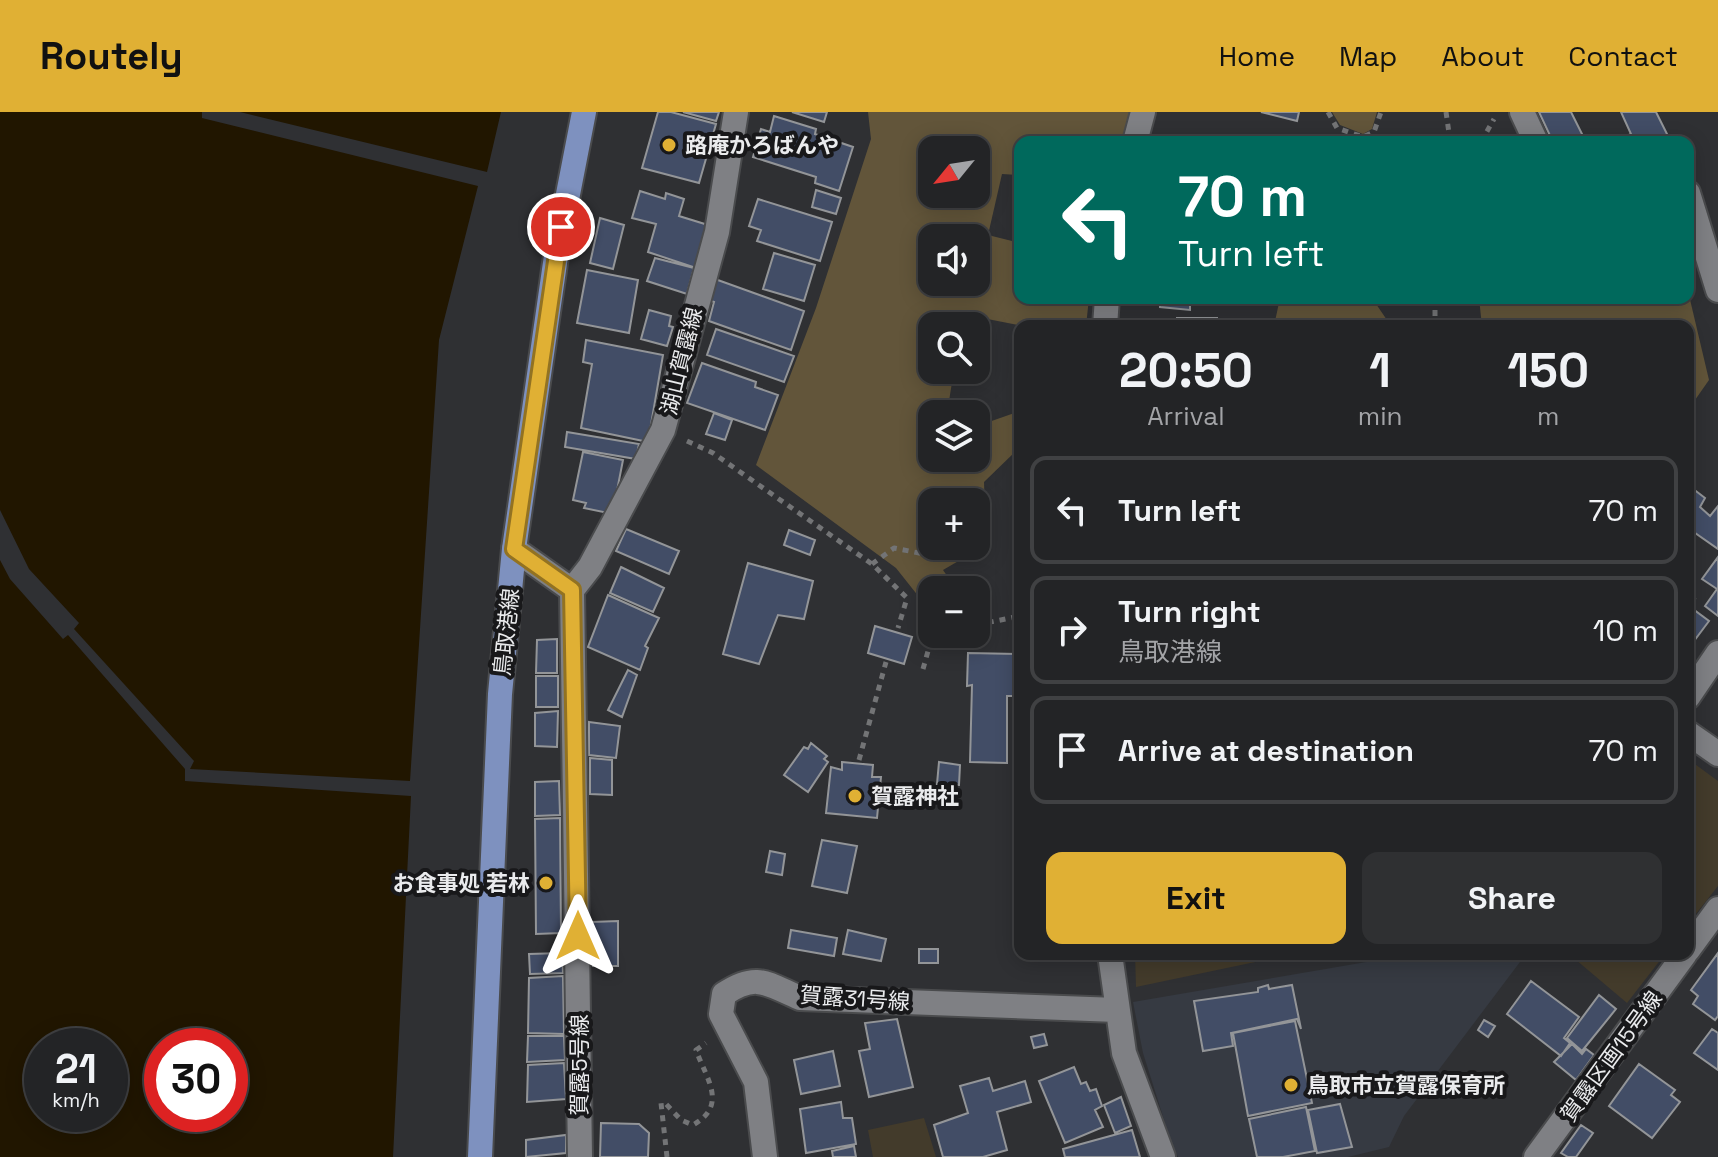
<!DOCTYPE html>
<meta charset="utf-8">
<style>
body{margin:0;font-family:"Space Grotesk","Noto Sans JP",sans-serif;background:#2f3032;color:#f1f3f6;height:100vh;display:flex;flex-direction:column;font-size:30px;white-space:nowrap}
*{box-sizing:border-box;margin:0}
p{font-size:26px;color:#a3a4a7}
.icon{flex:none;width:44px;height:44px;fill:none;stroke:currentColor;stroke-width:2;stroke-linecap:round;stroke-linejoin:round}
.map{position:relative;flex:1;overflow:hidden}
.sheet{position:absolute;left:1014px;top:208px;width:680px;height:640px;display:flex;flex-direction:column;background:#232426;border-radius:16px;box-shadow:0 4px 20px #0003,0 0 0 2px #404143}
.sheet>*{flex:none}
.banner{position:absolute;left:1014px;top:24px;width:680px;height:168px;border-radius:16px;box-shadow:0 4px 20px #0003,0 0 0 2px #404143;background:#00695c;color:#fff;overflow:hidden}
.needle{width:52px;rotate:240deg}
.fabs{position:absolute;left:918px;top:24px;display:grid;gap:16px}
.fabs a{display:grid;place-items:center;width:72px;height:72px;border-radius:16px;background:#232426;box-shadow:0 4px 20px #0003,0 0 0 2px #404143;font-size:40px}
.speed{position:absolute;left:24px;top:916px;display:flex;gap:16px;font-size:40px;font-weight:700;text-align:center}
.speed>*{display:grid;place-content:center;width:104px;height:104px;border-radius:50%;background:#232426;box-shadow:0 4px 20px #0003,0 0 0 2px #404143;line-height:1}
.speed small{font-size:20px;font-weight:400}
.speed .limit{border:12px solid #d22;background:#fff;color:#111}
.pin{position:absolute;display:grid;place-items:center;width:68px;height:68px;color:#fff;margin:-34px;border:4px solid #fff;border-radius:50%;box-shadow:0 2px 8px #0007}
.me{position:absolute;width:88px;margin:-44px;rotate:0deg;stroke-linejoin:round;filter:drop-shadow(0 0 6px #0008)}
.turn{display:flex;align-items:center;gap:28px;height:168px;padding:0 32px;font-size:36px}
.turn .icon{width:104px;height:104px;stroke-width:2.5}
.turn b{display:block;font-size:56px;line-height:68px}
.eta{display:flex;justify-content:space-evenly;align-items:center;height:136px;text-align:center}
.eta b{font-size:48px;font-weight:600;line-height:56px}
.primary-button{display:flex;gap:16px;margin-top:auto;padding:16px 32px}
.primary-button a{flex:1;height:92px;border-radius:16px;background:#e0b034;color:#111;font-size:32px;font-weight:600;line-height:92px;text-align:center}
.primary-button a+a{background:#2f3032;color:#f1f3f6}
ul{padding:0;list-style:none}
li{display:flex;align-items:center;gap:24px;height:108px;margin:0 16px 12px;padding:0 16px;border:4px solid #404143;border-radius:16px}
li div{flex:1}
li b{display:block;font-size:30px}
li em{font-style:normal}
header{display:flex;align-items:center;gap:48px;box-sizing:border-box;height:112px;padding:0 40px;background:#e0b034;color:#111}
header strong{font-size:38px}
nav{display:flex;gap:44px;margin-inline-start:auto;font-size:28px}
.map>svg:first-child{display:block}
.built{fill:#363a42}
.green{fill:#433b2b}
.forest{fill:#62553a;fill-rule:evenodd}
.water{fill:#211600;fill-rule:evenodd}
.building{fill:#424d66;stroke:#939598;stroke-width:2}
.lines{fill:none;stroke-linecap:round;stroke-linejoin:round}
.street-casing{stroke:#4a4b4d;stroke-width:28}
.primary-casing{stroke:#4a4b4d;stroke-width:28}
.path{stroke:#737476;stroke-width:5;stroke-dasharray:6 6;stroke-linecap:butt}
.street{stroke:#7f8084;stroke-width:24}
.primary{stroke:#7e91bf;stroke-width:24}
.route-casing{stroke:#927222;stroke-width:20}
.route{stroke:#e0b034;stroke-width:14}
.poi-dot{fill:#e0b034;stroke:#18181a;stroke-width:3}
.labels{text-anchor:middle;stroke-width:8;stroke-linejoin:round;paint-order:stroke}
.poi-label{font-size:22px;font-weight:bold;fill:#eaebed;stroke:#18181a;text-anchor:start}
.street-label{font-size:22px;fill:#eaebed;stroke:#18181a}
</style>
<header>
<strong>Routely</strong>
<nav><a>Home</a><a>Map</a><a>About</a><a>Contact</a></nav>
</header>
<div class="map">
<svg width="1718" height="1045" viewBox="0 0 1718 1045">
<rect width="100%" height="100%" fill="#2f3033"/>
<!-- built -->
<path class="built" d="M1413 842H1526L1404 1004 1389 1035 1348 1045H1178L1171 1030 1143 941 1133 890Z"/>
<!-- green -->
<path class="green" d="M1688 647 1718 669V774L1688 812Z
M1135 842H1293L1136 875Z
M1569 842H1665L1627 891Z
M924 1006 936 1045H873L868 1018Z"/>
<!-- forest -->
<path class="forest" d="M868 0H1131L1123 30H1020V63L1002 62 988 123 1020 131V186H1089L1086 214H1023L962 202 960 214H932V258H954L949 289 968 302H932V346H976V307L983 312 1020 299V335L984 370 986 433 943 458 957 478H932V505L917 494 919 485 896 456 756 353 816 196 871 27ZM932 38H976V82H932ZM932 126H976V170H932ZM932 390H976V434H932Z
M1332 0H1377L1372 17 1363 22 1340 13Z
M1688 179 1709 268 1688 298V214H1482L1479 186H1688Z
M1280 186H1372L1391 214H1274Z"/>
<!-- water -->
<path class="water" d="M0 0H202V6L478 74 439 228 410 669 190 657 194 649 74 517 79 511 29 457 0 398Z
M240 0H501L487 60Z
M0 448 10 467 63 527 68 523 185 657V669L411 684 393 1045H0ZM42 934H110V1002H42ZM162 934H230V1002H162Z"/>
<!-- building -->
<path class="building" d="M658 0H671L716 12 699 71 642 56Z
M683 0H719L716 9Z
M792 0H827L824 10Z
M1261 0H1299L1297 9Z
M1539 0H1571L1586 30H1553Z
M1621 0H1656L1671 30H1614L1631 22Z
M774 4 816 17 815 22 853 35 839 79 815 71 816 65 753 45 761 17 770 20Z
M816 78 841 86 836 102 812 95Z
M640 79 665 87 666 81 684 87 679 104 708 113 696 156 648 140 656 112 632 106Z
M758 87 832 110 820 149 757 129 761 118 749 114Z
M600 106 624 113 613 157 590 151Z
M774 141 815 153 804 189 763 177Z
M655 146 694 156 687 182 647 169Z
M587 158 638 168 629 221 577 211Z
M715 167 804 199 791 238 709 209 714 190 708 188Z
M1160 186H1190V198L1160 195Z
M649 198 671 204 669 214 673 215 667 234 641 227Z
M1177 206H1217V214H1177Z
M716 217 794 244 784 270 707 243Z
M586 228 663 243 648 330 581 316 592 252 583 250Z
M702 251 756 270 755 275 778 283 765 318 687 291Z
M714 301 732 308 725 328 706 322Z
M567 320 639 332 636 347 565 335Z
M583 340 623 348 614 394 608 401 584 396 586 391 573 388Z
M1688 373 1705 386 1700 395 1710 404 1718 394V437L1688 416Z
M626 417 679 439 669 462 616 439Z
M789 418 815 428 810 443 784 433Z
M1718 445V504L1705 494 1717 477 1702 467Z
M748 451 813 469 804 507 778 503 759 552 723 542Z
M621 455 664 476 653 500 610 481Z
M1688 482 1695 487 1689 494 1709 509 1688 537Z
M608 483 659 506 645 534 648 536 640 558 588 535Z
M875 514 912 525 904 552 868 541Z
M557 527V561H536L537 528Z
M968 541 1020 542V584H1007V651L970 650 972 573 967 574Z
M628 558 637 563 622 605 608 598Z
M536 564H558V595H536Z
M558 599 557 635 535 634V601Z
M589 610 620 614 616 646 589 643Z
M811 631 827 644 824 647 828 650 808 680 784 663 804 635 808 637Z
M590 646 612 648V683L590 682Z
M842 650 873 653 872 665H881L877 706 826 701 831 655 842 658Z
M939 650 960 653 959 673 937 672Z
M559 669 560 703 535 704V670Z
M560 706 561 821 536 822 535 707Z
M822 728 857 734 847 781 812 774Z
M770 739 785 742 782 763 766 760Z
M618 809V854H593L592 810Z
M791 818 837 826 834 844 788 836Z
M848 818 886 827 881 849 843 842Z
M919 837H938V851H919Z
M562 841 563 861 530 862 529 842Z
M1718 841V904L1715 908 1693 892 1698 884 1691 878Z
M563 864 564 922 528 921 529 866Z
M1531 869 1579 905 1564 926 1570 931 1561 944 1507 902Z
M1268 873 1269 877 1292 873 1301 917 1297 907 1231 921 1233 934 1203 939 1194 889 1258 880V876Z
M1599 883 1616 897 1582 939 1567 926Z
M897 907 913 975 869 985 859 939 870 937 865 911Z
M1484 908 1495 914 1488 925 1478 918Z
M1295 909 1312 991 1248 1004 1233 921Z
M1712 917 1718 921V958L1694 941Z
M1044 922 1047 933 1034 936 1031 925Z
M528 924H564L565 948 527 950Z
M1572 932 1582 942 1586 937 1594 943 1576 968 1554 950Z
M833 939 840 974 801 982 794 948Z
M564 951 566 987 527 990 528 953Z
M1639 952 1675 978 1671 983 1680 990 1652 1026 1609 994Z
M1074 955 1081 972 1086 970 1090 979 1096 977 1102 994 1095 998 1103 1015 1065 1031 1039 969Z
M989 966 993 979 1025 969 1031 990 997 1000 1007 1038 983 1045H943L934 1013 968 1001 960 974Z
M1121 985 1131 1014 1115 1021 1104 993Z
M841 990 843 1006H852L856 1032 806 1041 800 997Z
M1340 992 1352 1035 1317 1041 1308 998Z
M1306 995 1315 1039 1283 1045H1257L1249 1007Z
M601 1011 639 1012 649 1021 648 1045H600Z
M1581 1013 1593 1021 1576 1045H1568L1561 1041Z
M1132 1018 1140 1045H1065L1063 1037Z
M566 1023V1041L526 1045V1028Z
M854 1034 856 1045H833L832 1039Z"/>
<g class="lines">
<!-- street casing -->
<g class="street-casing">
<path id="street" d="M1522 0 1536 30
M1135 30 1143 0
M1688 81 1718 178
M1105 214 1107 186
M514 437 572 478
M572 478 580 1045
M572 478 590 455 663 318 717 120 736 0
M1688 585 1718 541
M1688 621 1718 642
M1688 838 1718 797
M1110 842 1124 941 1163 1045
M765 1045 756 970 721 902 724 882C757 860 767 872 800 886L1117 898
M1536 1045 1685 842"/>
</g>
<!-- primary casing -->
<g class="primary-casing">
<path id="primary" d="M480 1045 500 582 514 437 556 144 584 0"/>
</g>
<!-- path -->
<path class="path" d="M1328 0 1337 16 1363 25 1374 20 1381 0
M1446 0 1449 21
M1481 30 1494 7
M1435 186V214
M687 329 713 341 872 452 907 486 898 516
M976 431H980
M872 452 894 436 934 444 951 434
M976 513 1020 504
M923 557 930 532 945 522
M859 648 886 550
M667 1045 661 991 666 992 681 1008 693 1013C728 993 707 968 696 938L706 931"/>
<!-- street -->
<use href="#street" class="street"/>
<!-- primary -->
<use href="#primary" class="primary"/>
</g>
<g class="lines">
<!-- route casing -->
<g class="route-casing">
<path id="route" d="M561 115 514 437 572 478 578 824"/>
</g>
<!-- route -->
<use href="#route" class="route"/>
</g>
<!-- markers -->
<g class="poi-dot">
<circle cx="669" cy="33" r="8"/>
<circle cx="855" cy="684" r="8"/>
<circle cx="546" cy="771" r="8"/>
<circle cx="1291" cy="973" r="8"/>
</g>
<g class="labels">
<!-- poi labels -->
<g class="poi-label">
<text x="685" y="41">路庵かろばんや</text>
<text x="871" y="692">賀露神社</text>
<text x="530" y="779" text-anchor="end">お食事処 若林</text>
<text x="1307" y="981">鳥取市立賀露保育所</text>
</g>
<!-- street labels -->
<g class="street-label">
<text transform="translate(681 249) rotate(-76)" y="8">湖山賀露線</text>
<text transform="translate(506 520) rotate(-84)" y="8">鳥取港線</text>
<text transform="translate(855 886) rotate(4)" y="8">賀露31号線</text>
<text transform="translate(1611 944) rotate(-54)" y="8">賀露区画15号線</text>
<text transform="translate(579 953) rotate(-90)" y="8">賀露5号線</text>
</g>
</g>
</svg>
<div class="fabs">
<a><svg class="needle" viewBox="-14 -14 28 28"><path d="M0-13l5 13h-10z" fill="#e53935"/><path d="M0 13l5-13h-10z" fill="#a3a4a7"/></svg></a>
<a><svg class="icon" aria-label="sound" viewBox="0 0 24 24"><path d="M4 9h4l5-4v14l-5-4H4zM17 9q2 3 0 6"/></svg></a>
<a><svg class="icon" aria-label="search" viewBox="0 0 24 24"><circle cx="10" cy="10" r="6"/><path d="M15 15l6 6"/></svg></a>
<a><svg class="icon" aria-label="layers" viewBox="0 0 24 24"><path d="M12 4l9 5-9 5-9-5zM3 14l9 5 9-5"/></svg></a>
<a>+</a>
<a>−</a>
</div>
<div class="speed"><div>21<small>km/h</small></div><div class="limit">30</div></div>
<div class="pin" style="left:561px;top:115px;background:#d93025"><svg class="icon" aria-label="arrive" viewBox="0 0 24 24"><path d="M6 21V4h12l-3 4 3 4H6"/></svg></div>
<svg class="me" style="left:578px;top:824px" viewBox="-20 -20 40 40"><path d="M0-17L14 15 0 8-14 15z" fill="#e0b034" stroke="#fff" stroke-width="4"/></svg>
<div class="banner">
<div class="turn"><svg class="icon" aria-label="left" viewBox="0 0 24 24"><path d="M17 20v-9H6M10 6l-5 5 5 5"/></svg><div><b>70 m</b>Turn left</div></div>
</div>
<section class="sheet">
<div class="eta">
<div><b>20:50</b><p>Arrival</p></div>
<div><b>1</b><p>min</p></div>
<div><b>150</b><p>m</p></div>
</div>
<ul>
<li><svg class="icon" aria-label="left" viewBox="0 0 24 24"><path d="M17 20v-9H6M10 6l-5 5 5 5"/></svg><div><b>Turn left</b></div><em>70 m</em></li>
<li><svg class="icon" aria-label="right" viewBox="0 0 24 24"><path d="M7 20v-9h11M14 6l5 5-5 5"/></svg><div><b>Turn right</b><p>鳥取港線</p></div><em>10 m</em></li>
<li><svg class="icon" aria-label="arrive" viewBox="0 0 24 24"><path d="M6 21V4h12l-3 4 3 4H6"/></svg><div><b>Arrive at destination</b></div><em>70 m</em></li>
</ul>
<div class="primary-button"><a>Exit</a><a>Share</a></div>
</section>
</div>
